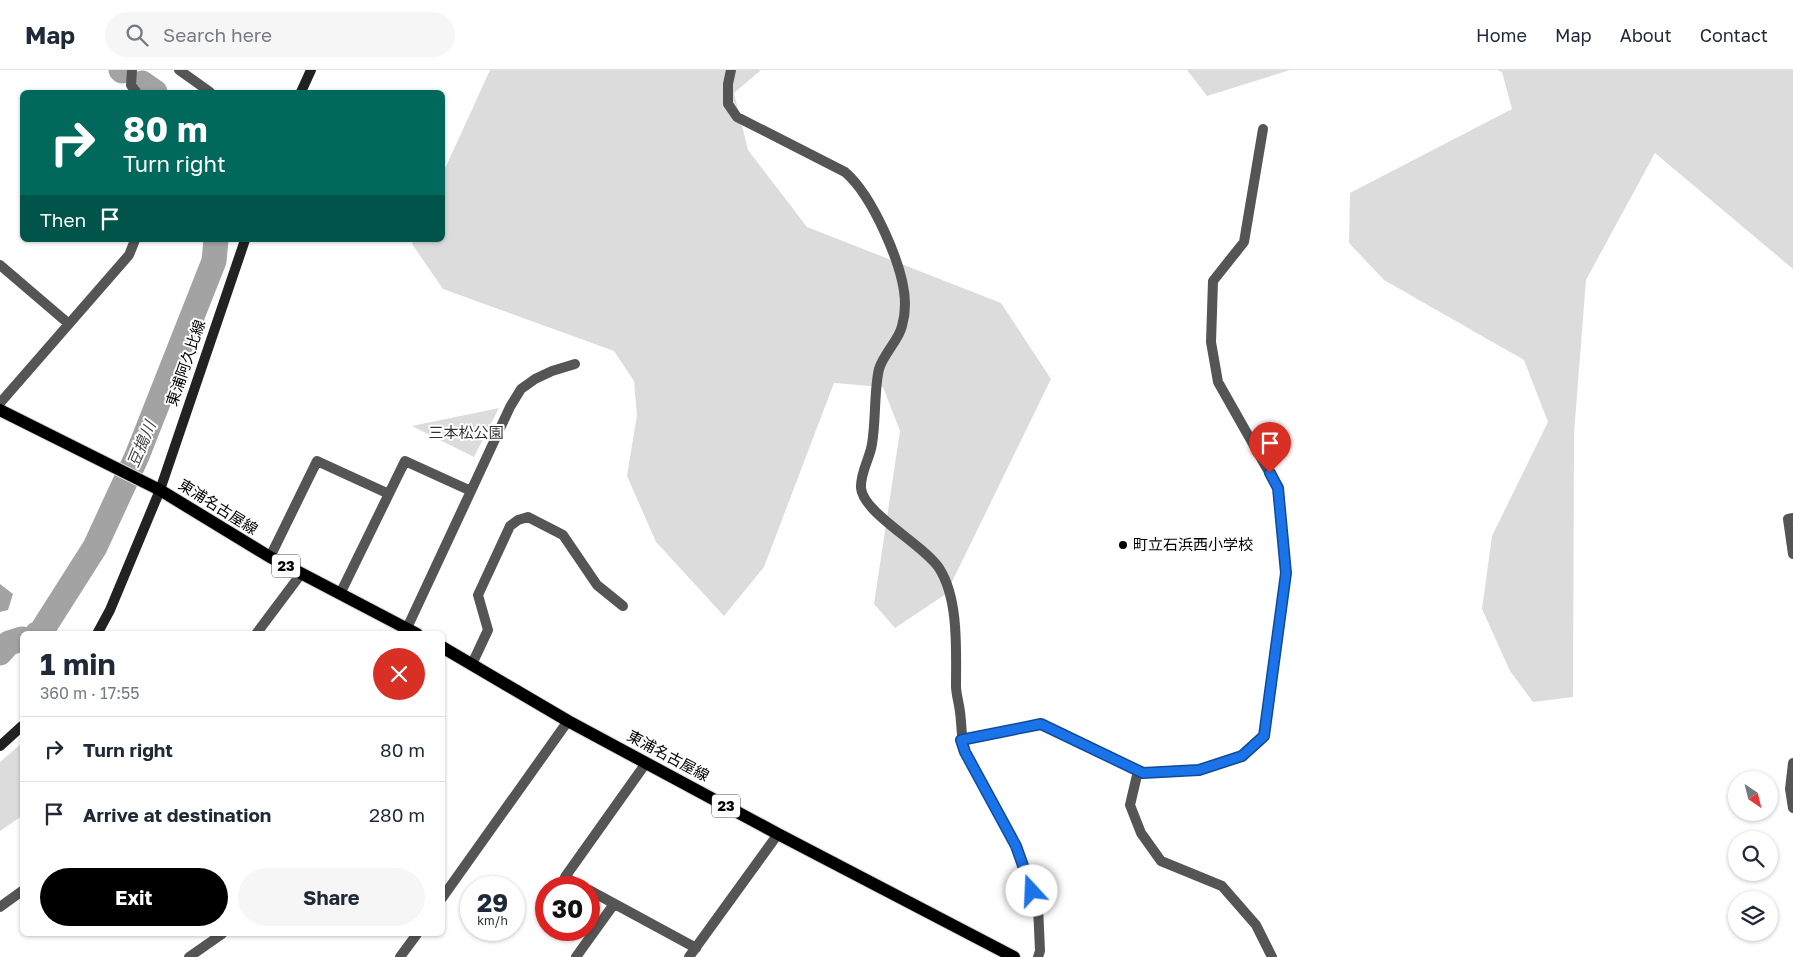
<!DOCTYPE html>
<meta charset="utf-8">
<style>
body{margin:0;font-family:"Golos Text","Noto Sans JP",sans-serif;background:#f6f6f7;color:#1f2937;height:100vh;display:flex;flex-direction:column;font-size:19px;white-space:nowrap}
*{box-sizing:border-box;margin:0}
p{font-size:16px;color:#747a83}
.icon{flex:none;width:28px;height:28px;fill:none;stroke:currentColor;stroke-width:2;stroke-linecap:round;stroke-linejoin:round}
.map{position:relative;flex:1;overflow:hidden}
.panel{position:absolute;left:20px;top:561px;width:425px;height:305px;display:flex;flex-direction:column;background:#fff;border-radius:8px;box-shadow:0 1px 4px #0004}
.panel>*{flex:none}
.banner{position:absolute;left:20px;top:20px;width:425px;height:152px;border-radius:8px;box-shadow:0 1px 4px #0004;background:#00695c;color:#fff;overflow:hidden}
.needle{width:32px;rotate:145deg}
.controls{position:absolute;left:1728px;top:701px;display:grid;gap:10px}
.controls a{display:grid;place-items:center;width:50px;height:50px;border-radius:50%;background:#fff;box-shadow:0 1px 4px #0004;font-size:25px}
.speed{position:absolute;left:460px;top:806px;display:flex;gap:10px;font-size:25px;font-weight:700;text-align:center}
.speed>*{display:grid;place-content:center;width:65px;height:65px;border-radius:50%;background:#fff;box-shadow:0 1px 4px #0004;line-height:1}
.speed small{font-size:12px;font-weight:400}
.speed .limit{border:8px solid #d22;background:#fff;color:#111}
.pin{position:absolute;display:grid;place-items:center;width:42px;height:42px;color:#fff;margin:-51px -21px;border-radius:50% 50% 50% 0;rotate:-45deg;box-shadow:0 0 5px #0007}
.pin .icon{rotate:45deg}
.me{position:absolute;width:55px;margin:-28px;rotate:340deg;stroke-linejoin:round;filter:drop-shadow(0 0 4px #0008)}
.turn{display:flex;align-items:center;gap:18px;height:105px;padding:0 20px;font-size:22px}
.turn .icon{width:65px;height:65px;stroke-width:2.5}
.turn b{display:block;font-size:35px;line-height:42px}
.then{display:flex;align-items:center;height:48px;padding:0 20px;background:#0003;gap:10px;font-size:19px}
.round{display:grid;place-items:center;flex:none;width:52px;height:52px;border-radius:26px;background:#f6f6f7}
.summary{display:flex;align-items:center;justify-content:space-between;height:85px;padding:0 20px}
h1{font-size:30px;font-weight:700;line-height:38px}
.button{display:flex;gap:10px;margin-top:auto;padding:10px 20px}
.button a{flex:1;height:58px;border-radius:30px;background:#000;color:#fff;font-size:20px;font-weight:700;line-height:58px;text-align:center}
.button a+a{background:#f6f6f7;color:#1f2937}
ul{padding:0;list-style:none}
li{display:flex;align-items:center;gap:15px;height:65px;padding:0 20px;border-top:1px solid #e0e1e3}
li div{flex:1}
li b{display:block;font-size:19px}
li em{font-style:normal}
header{display:flex;align-items:center;gap:30px;box-sizing:border-box;height:70px;padding:0 25px;background:#fff;border-bottom:1px solid #e0e1e3}
header strong{font-size:24px}
nav{display:flex;gap:28px;margin-inline-start:auto;font-size:18px}
.search{width:350px;height:45px;background:#f6f6f7;display:flex;align-items:center;gap:12px;box-sizing:border-box;padding:0 18px;border-radius:28px;color:#747a83;font-size:19px}
.map>svg:first-child{display:block}
.green{fill:#dcdcdc}
.water{fill:#a3a3a3}
.lines{fill:none;stroke-linecap:round;stroke-linejoin:round}
.river{stroke:#a3a3a3;stroke-width:25}
.primary-casing{stroke:#dbdbdb;stroke-width:14}
.minor{stroke:#555;stroke-width:10}
.tertiary{stroke:#555;stroke-width:10}
.secondary{stroke:#222;stroke-width:10}
.primary{stroke:#000;stroke-width:12}
.route-casing{stroke:#114b97;stroke-width:12}
.route{stroke:#1a73e8;stroke-width:9}
.poi-dot{fill:#000;stroke:#fff;stroke-width:2}
.labels{text-anchor:middle;stroke-width:4;stroke-linejoin:round;paint-order:stroke}
.shield{fill:#fff;stroke:#4c4c4c;stroke-width:1}
.shield-label{font-size:14px;font-weight:bold;fill:#000}
.street-label{font-size:15px;fill:#000;stroke:#fff}
.park-label{font-size:15px;fill:#333;stroke:#fff}
.poi-label{font-size:15px;fill:#000;stroke:#fff;text-anchor:start}
.water-label{font-size:16px;font-style:italic;fill:#444;stroke:#fff}
</style>
<header>
<strong>Map</strong>
<div class="search"><svg class="icon" aria-label="search" viewBox="0 0 24 24"><circle cx="10" cy="10" r="6"/><path d="M15 15l6 6"/></svg>Search here</div>
<nav><a>Home</a><a>Map</a><a>About</a><a>Contact</a></nav>
</header>
<div class="map">
<svg width="1793" height="887" viewBox="0 0 1793 887">
<rect width="100%" height="100%" fill="#fff"/>
<!-- green -->
<path class="green" d="M490 0H761L734 23 748 80 807 157 1001 233 1051 309 946 524 895 558 874 534 900 361 883 317 834 313 764 497 724 546 656 472 627 406 637 345 634 311 614 281 443 219 412 174 414 170H442L443 103Z
M1187 0H1290L1207 26Z
M1497 0H1793V199L1655 83 1586 210 1574 363 1573 627 1533 632 1510 601 1482 539 1492 466 1548 352 1524 290 1384 210 1349 173 1350 123 1512 39 1502 2Z
M499 338 474 387 412 356Z
M22 673V746L0 761V692Z"/>
<!-- water -->
<path class="water" d="M0 514 13 524 8 540 0 542Z"/>
<g class="lines">
<!-- river -->
<path class="river" d="M121 0 122 1
M142 13 155 22
M37 564 41 562 95 477 137 386 214 191 216 170
M0 583 9 573 22 569"/>
<!-- primary casing -->
<g class="primary-casing">
<path id="primary" d="M0 340 160 420 270 487 417 564
M442 577 568 651 778 764 1014 887"/>
</g>
<!-- minor -->
<path class="minor" d="M132 0 131 15 136 22
M179 0 210 22
M731 0 728 14V34L737 47 845 102C872 125 905 198 905 234 905 241 904 249 902 256 899 270 884 283 879 299 874 320 876 351 872 374 870 388 860 403 861 418 863 443 924 475 939 498 959 529 956 580 956 616 956 624 959 633 960 642 962 656 961 669 965 682L1016 776 1038 836 1040 881 1038 887
M0 195 69 254
M0 333 129 185 135 170
M471 421 510 337 521 319 535 309 552 301 575 294
M1793 448 1788 449 1793 484
M270 487 317 391 389 424
M340 524 405 391 471 421 407 558
M256 564 301 504
M472 594 488 560 478 525 510 456 518 450 528 447 563 465 597 515 623 536
M961 670 1041 654 1143 703 1199 700 1242 686 1264 666 1286 503 1278 418 1218 312 1211 272 1213 211 1244 172 1263 59
M1793 693 1790 719 1793 738
M1138 701 1130 735 1141 763 1161 791 1222 816 1256 855 1272 887
M584 818 565 807 646 693
M589 820 696 878
M442 828 568 651
M0 837 22 821
M400 887 417 864
M576 887 614 834"/>
<!-- tertiary -->
<path class="tertiary" d="M189 887 222 864
M689 887 778 764"/>
<!-- secondary -->
<path class="secondary" d="M301 22 311 0
M97 564 110 540 160 420 245 170
M0 676 22 656"/>
<!-- primary -->
<use href="#primary" class="primary"/>
</g>
<g class="lines">
<!-- route casing -->
<g class="route-casing">
<path id="route" d="M1032 821 1016 776 965 682 961 670 1041 654 1143 703 1199 700 1242 686 1264 666 1286 503 1278 418 1270 403"/>
</g>
<!-- route -->
<use href="#route" class="route"/>
</g>
<!-- markers -->
<circle class="poi-dot" cx="1123" cy="475" r="5"/>
<g class="labels">
<!-- shield labels -->
<g class="shield">
<rect x="272" y="484.5" width="28" height="23" rx="4"/>
<rect x="712" y="724.5" width="28" height="23" rx="4"/>
</g>
<g class="shield-label">
<text x="286" y="501">23</text>
<text x="726" y="741">23</text>
</g>
<!-- street labels -->
<g class="street-label">
<text transform="translate(186 293) rotate(-71)" y="5">東浦阿久比線</text>
<text transform="translate(218 437) rotate(32)" y="5">東浦名古屋線</text>
<text transform="translate(668 686) rotate(28)" y="5">東浦名古屋線</text>
</g>
<!-- park labels -->
<g class="park-label">
<text x="466" y="368">三本松公園</text>
</g>
<!-- poi labels -->
<g class="poi-label">
<text x="1133" y="480">町立石浜西小学校</text>
</g>
<!-- water labels -->
<g class="water-label">
<text transform="translate(141 374) rotate(-67)" y="6">豆搗川</text>
</g>
</g>
</svg>
<div class="controls">
<a><svg class="needle" viewBox="-14 -14 28 28"><path d="M0-13l5 13h-10z" fill="#e53935"/><path d="M0 13l5-13h-10z" fill="#747a83"/></svg></a>
<a><svg class="icon" aria-label="search" viewBox="0 0 24 24"><circle cx="10" cy="10" r="6"/><path d="M15 15l6 6"/></svg></a>
<a><svg class="icon" aria-label="layers" viewBox="0 0 24 24"><path d="M12 4l9 5-9 5-9-5zM3 14l9 5 9-5"/></svg></a>
</div>
<div class="speed"><div>29<small>km/h</small></div><div class="limit">30</div></div>
<div class="pin" style="left:1270px;top:403px;background:#d93025"><svg class="icon" aria-label="arrive" viewBox="0 0 24 24"><path d="M6 21V4h12l-3 4 3 4H6"/></svg></div>
<svg class="me" style="left:1032px;top:821px" viewBox="-20 -20 40 40"><circle r="19" fill="#fff"/><path d="M0-13L10 11 0 6-10 11z" fill="#1a73e8"/></svg>
<div class="banner">
<div class="turn"><svg class="icon" aria-label="right" viewBox="0 0 24 24"><path d="M7 20v-9h11M14 6l5 5-5 5"/></svg><div><b>80 m</b>Turn right</div></div>
<div class="then">Then<svg class="icon" aria-label="arrive" viewBox="0 0 24 24"><path d="M6 21V4h12l-3 4 3 4H6"/></svg></div>
</div>
<section class="panel">
<div class="summary"><div><h1>1 min</h1><p>360 m · 17:55</p></div><a class="round" style="background:#d93025;color:#fff"><svg class="icon" aria-label="close" viewBox="0 0 24 24"><path d="M6 6l12 12M18 6L6 18"/></svg></a></div>
<ul>
<li><svg class="icon" aria-label="right" viewBox="0 0 24 24"><path d="M7 20v-9h11M14 6l5 5-5 5"/></svg><div><b>Turn right</b></div><em>80 m</em></li>
<li><svg class="icon" aria-label="arrive" viewBox="0 0 24 24"><path d="M6 21V4h12l-3 4 3 4H6"/></svg><div><b>Arrive at destination</b></div><em>280 m</em></li>
</ul>
<div class="button"><a>Exit</a><a>Share</a></div>
</section>
</div>
